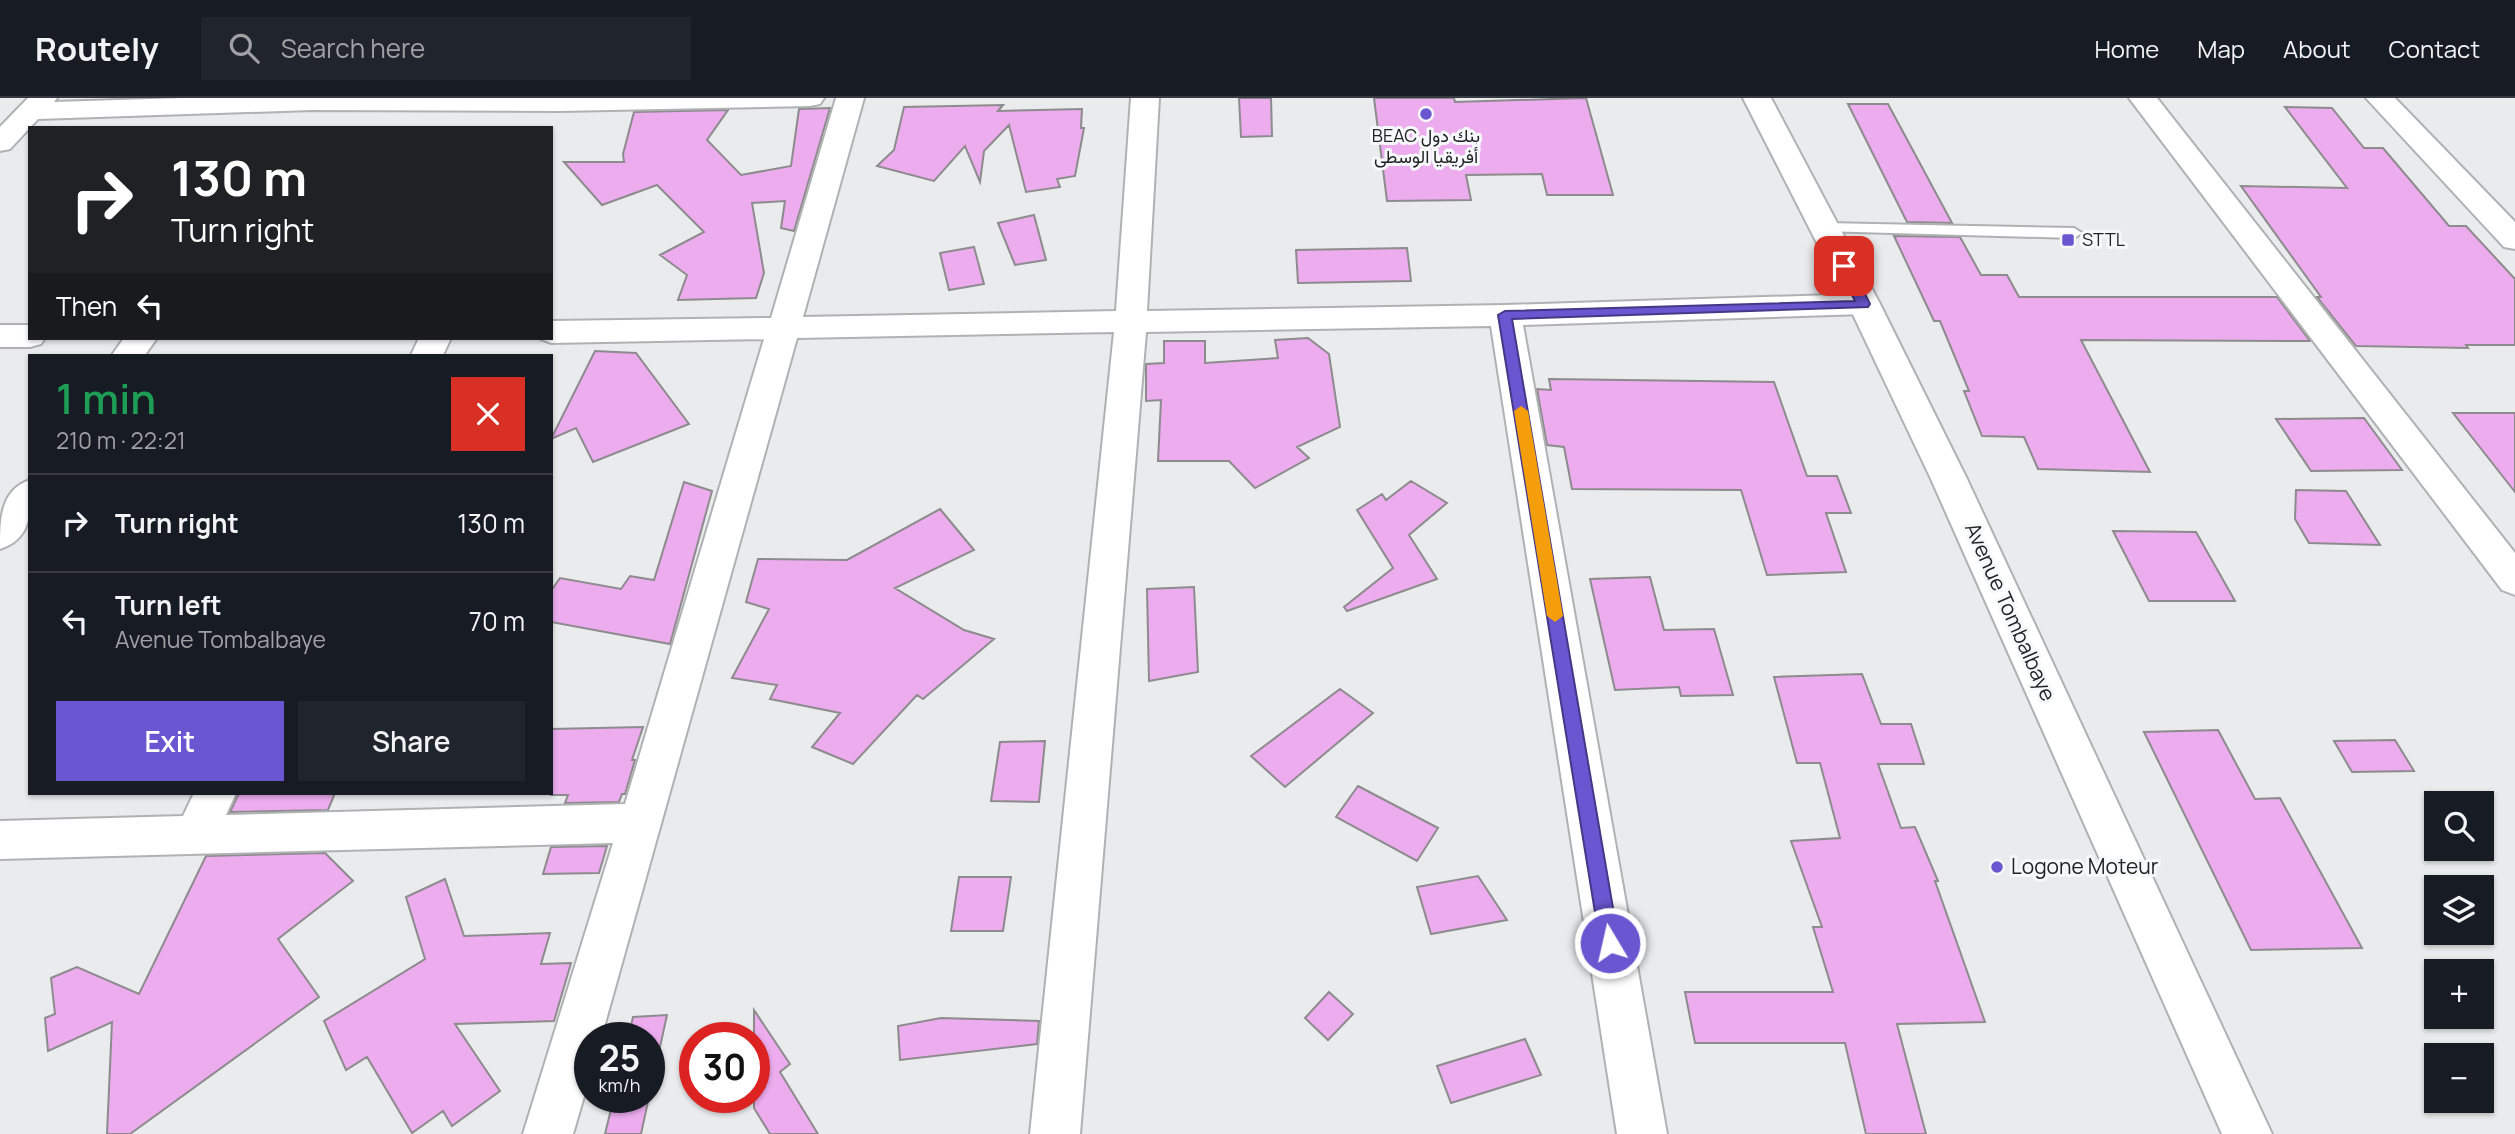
<!DOCTYPE html>
<meta charset="utf-8">
<style>
body{margin:0;font-family:Manrope,Vazirmatn,sans-serif;background:#20242c;color:#f1f3f6;height:100vh;display:flex;flex-direction:column;font-size:26px;white-space:nowrap}
*{box-sizing:border-box;margin:0}
p{font-size:23px;color:#9ea1a6}
.icon{flex:none;width:38px;height:38px;fill:none;stroke:currentColor;stroke-width:2;stroke-linecap:round;stroke-linejoin:round}
.map{position:relative;flex:1;overflow:hidden}
.details{position:absolute;left:28px;top:256px;width:525px;height:441px;display:flex;flex-direction:column;background:#171b24;border-radius:0px;box-shadow:0 2px 5px #0004}
.details>*{flex:none}
.top-card{position:absolute;left:28px;top:28px;width:525px;height:214px;border-radius:0px;box-shadow:0 2px 5px #0004;background:#202124;color:#fff;overflow:hidden}
.buttons{position:absolute;left:2424px;top:693px;display:grid;gap:14px}
.buttons a{display:grid;place-items:center;width:70px;height:70px;border-radius:0px;background:#171b24;box-shadow:0 2px 5px #0004;font-size:35px}
.speed{position:absolute;left:574px;top:924px;display:flex;gap:14px;font-size:35px;font-weight:700;text-align:center}
.speed>*{display:grid;place-content:center;width:91px;height:91px;border-radius:50%;background:#171b24;box-shadow:0 2px 5px #0004;line-height:1}
.speed small{font-size:18px;font-weight:400}
.speed .limit{border:10px solid #d22;background:#fff;color:#111}
.pin{position:absolute;display:grid;place-items:center;width:60px;height:60px;color:#fff;margin:-30px;border-radius:14px;box-shadow:0 4px 10px #0006}
.me{position:absolute;width:77px;margin:-38px;rotate:351deg;stroke-linejoin:round;filter:drop-shadow(0 0 5px #0008)}
.turn{display:flex;align-items:center;gap:24px;height:147px;padding:0 28px;font-size:32px}
.turn .icon{width:91px;height:91px;stroke-width:2.5}
.turn b{display:block;font-size:49px;line-height:60px}
.then{display:flex;align-items:center;height:66px;padding:0 28px;background:#0003;gap:14px;font-size:26px}
.round{display:grid;place-items:center;flex:none;width:74px;height:74px;border-radius:0px;background:#20242c}
.head{display:flex;align-items:center;justify-content:space-between;height:119px;padding:0 28px}
h1{font-size:42px;font-weight:600;line-height:52px;color:#1e9e55}
.button{display:flex;gap:14px;margin-top:auto;padding:14px 28px}
.button a{flex:1;height:80px;border-radius:0px;background:#6956d0;color:#fff;font-size:28px;font-weight:600;line-height:80px;text-align:center}
.button a+a{background:#20242c;color:#f1f3f6}
ul{padding:0;list-style:none}
li{display:flex;align-items:center;gap:21px;height:98px;padding:0 28px;border-top:2px solid #363941}
li div{flex:1}
li b{display:block;font-size:26px}
li em{font-style:normal}
header{display:flex;align-items:center;gap:42px;box-sizing:border-box;height:98px;padding:0 35px;background:#171b24;border-bottom:2px solid #363941}
header strong{font-size:33px}
nav{display:flex;gap:38px;margin-inline-start:auto;font-size:24px}
.search{width:490px;height:63px;background:#20242c;display:flex;align-items:center;gap:18px;box-sizing:border-box;padding:0 24px;border-radius:0px;color:#9ea1a6;font-size:26px}
.map>svg:first-child{display:block}
.building{fill:#ecacee;stroke:#8d8b8d;stroke-width:2}
.lines{fill:none;stroke-linecap:round;stroke-linejoin:round}
.service-casing{stroke:#afb1b3;stroke-width:4}
.minor-casing{stroke:#afb1b3;stroke-width:4}
.secondary-casing{stroke:#afb1b3;stroke-width:4}
.service{fill:#fff;fill-rule:evenodd}
.minor{fill:#fff;fill-rule:evenodd}
.secondary{fill:#fff;fill-rule:evenodd}
.route{fill:#6956d0;stroke:#443887;stroke-width:2}
.slow{fill:#f59e0b}
.poi-dot{fill:#6956d0;stroke:#f6f8fb;stroke-width:2.5}
.labels{text-anchor:middle;stroke-width:6;stroke-linejoin:round;paint-order:stroke}
.far-poi-label{font-size:18px;fill:#232324;stroke:#f6f8fb}
.street-label{font-size:21px;fill:#232324;stroke:#f6f8fb}
.poi-label{font-size:21px;fill:#232324;stroke:#f6f8fb;text-anchor:start}
</style>
<header>
<strong>Routely</strong>
<div class="search"><svg class="icon" aria-label="search" viewBox="0 0 24 24"><circle cx="10" cy="10" r="6"/><path d="M15 15l6 6"/></svg>Search here</div>
<nav><a>Home</a><a>Map</a><a>About</a><a>Contact</a></nav>
</header>
<div class="map">
<svg width="2515" height="1036" viewBox="0 0 2515 1036">
<rect width="100%" height="100%" fill="#e9ebed"/>
<!-- building -->
<path class="building" d="M1239 0H1271L1272 38 1241 39Z
M1374 0H1454L1455 4 1586 0 1613 97H1547L1542 76 1466 77 1471 102 1387 103Z
M1848 6H1888L1952 125 1907 124Z
M1003 7 998 13 1082 11 1081 30H1084L1075 78 1057 81 1060 89 1026 94 1009 27 984 53 980 84 965 48 934 83 877 68 894 52 904 9Z
M2285 9 2332 10 2364 50H2383L2449 128H2466L2515 181V247H2466L2468 250 2356 248 2317 199H2321L2241 88 2347 90Z
M830 10 794 133 781 130 785 103 752 105 764 175 756 200 678 202 687 177 660 157 704 134 657 87 602 107 564 64H624L623 56 634 14 728 12 707 42 741 77 791 68 799 11Z
M1034 117 1046 162 1015 167 998 125Z
M1894 138 1960 139 1981 177H2007L2019 199H2277L2310 243 2081 242 2150 374 2038 371 2024 339 1982 338 1964 293H1969L1940 223H1934Z
M974 149 984 186 949 192 940 155Z
M1407 150 1411 183 1298 185 1296 152Z
M1308 240 1329 256 1340 329 1297 349 1309 360 1255 390 1229 363H1158L1161 302 1146 303V266L1164 265V243H1205V265L1278 260 1275 242Z
M595 253 636 255 689 326 593 364 576 330 551 341Z
M1549 281 1774 284 1807 378H1837L1851 415H1826L1846 474 1767 477 1741 392 1572 391 1564 349 1547 347 1537 291 1551 292Z
M2453 315H2515V394Z
M2364 320 2402 372 2311 373 2276 321Z
M1411 383 1447 405 1409 437 1437 481 1347 513 1344 509 1393 470 1357 412 1382 396 1386 402Z
M684 384 712 393 670 546 551 524V493L560 480 621 491 630 478 654 482Z
M2296 392 2346 393 2380 447 2309 445 2295 421Z
M940 411 974 452 895 490 964 532 994 541 923 601 917 597 853 666 812 649 840 615 770 601 777 587 732 580 769 511 746 504 758 461 847 462Z
M2113 433 2196 434 2235 503H2149Z
M1650 479 1664 532 1714 531 1733 597 1681 598 1679 589 1615 592 1590 481Z
M1194 489 1198 574 1149 583 1147 491Z
M1862 576 1881 626H1911L1924 666H1878L1901 730 1915 729 1938 783H1935L1985 924 1897 926 1926 1036H1866L1845 945H1695L1685 894H1833L1813 829H1822L1791 743 1840 740 1820 665H1797L1774 579Z
M1340 591 1373 615 1285 689 1251 658Z
M643 629 632 662H635L625 696H622L619 704 565 705 568 697H551V631Z
M2218 632 2255 701 2280 700 2362 850 2251 852 2144 634Z
M2395 642 2414 673 2352 674 2334 643Z
M1045 643 1039 704 991 703 1000 644Z
M1358 688 1438 730 1417 763 1336 719Z
M239 695H335L328 712 230 714Z
M607 748 599 775 543 776 551 749Z
M325 755 353 783 278 841 319 899 130 1036H107L112 924 48 953 45 920 55 916 51 880 77 869 139 896 206 758Z
M1478 778 1507 822 1431 836 1417 789Z
M959 779H1011L1003 833H951Z
M445 781 464 838 550 835 541 866 571 865 554 923 455 926 500 993 452 1028 443 1013 412 1035 367 959 346 972 324 923 425 861 406 799Z
M1329 894 1353 916 1328 942 1305 920Z
M754 912 790 966 780 974 818 1036H770L754 1010Z
M667 917 649 999V940H628L633 919Z
M941 920 1039 923 1037 946 900 962 898 928Z
M1525 941 1541 977 1451 1005 1437 968Z
M614 999H649L641 1036H605Z"/>
<g class="lines">
<!-- service casing -->
<g class="service-casing">
<path id="service" d="M1825 125 2074 130 2082 135 2074 140 1820 133 1818 130 1820 127Z"/>
</g>
<!-- minor casing -->
<g class="minor-casing">
<path id="minor" d="M28 0H57L54 4 182 0H824L820 6 810 8 560 13 312 12 38 21 10 51 0 53V29Z
M836 0H864L803 219 1116 213 1131 0H1159L1147 213 1505 207 1864 196 1875 199 1880 206 1875 213 1864 216 1523 227 1667 1036H1617L1491 228 1146 234 1080 1036H1030L1114 234 797 240 601 940H590V978L573 1036H523L613 745 0 761V723L183 718 194 695H236L226 717 625 706 764 241 551 245 538 240H551V223L771 220Z
M2129 0H2157L2515 455V497L2502 492Z
M2366 0H2395L2515 124V151L2504 149Z
M0 227H30V240H45L41 246 30 249H0Z
M124 240H157L145 257H112Z
M419 240H451L443 257H411Z
M30 382C30 411 34 440 0 451 0 422 0 392 30 382Z"/>
</g>
<!-- secondary casing -->
<g class="secondary-casing">
<path id="secondary" d="M1743 0H1771L1880 206 1967 381 2272 1036H2222L1931 381 1848 206Z"/>
</g>
<!-- service -->
<use href="#service" class="service"/>
<!-- minor -->
<use href="#minor" class="minor"/>
<!-- secondary -->
<use href="#secondary" class="secondary"/>
</g>
<!-- route -->
<path class="route" d="M1844 164 1851 168 1870 206 1868 209 1512 221 1619 845 1616 851 1610 854 1603 851 1600 845 1498 217 1505 213 1855 203 1838 168Z"/>
<!-- slow -->
<path class="slow" d="M1521 308 1528 313 1563 518 1555 524 1547 518 1514 313Z"/>
<!-- markers -->
<g class="poi-dot">
<circle cx="1426" cy="16" r="7"/>
<rect x="2061" y="135" width="14" height="14" rx="3.5"/>
<circle cx="1997" cy="769" r="7"/>
</g>
<g class="labels">
<!-- far-poi labels -->
<g class="far-poi-label">
<text x="1426" y="44">BEAC بنك دول<tspan x="1426" dy="21">أفريقيا الوسطى</tspan></text>
<text x="2082" y="148" text-anchor="start">STTL</text>
</g>
<!-- street labels -->
<g class="street-label">
<text transform="translate(2010 514) rotate(66)" y="7">Avenue Tombalbaye</text>
</g>
<!-- poi labels -->
<g class="poi-label">
<text x="2011" y="776">Logone Moteur</text>
</g>
</g>
</svg>
<div class="buttons">
<a><svg class="icon" aria-label="search" viewBox="0 0 24 24"><circle cx="10" cy="10" r="6"/><path d="M15 15l6 6"/></svg></a>
<a><svg class="icon" aria-label="layers" viewBox="0 0 24 24"><path d="M12 4l9 5-9 5-9-5zM3 14l9 5 9-5"/></svg></a>
<a>+</a>
<a>−</a>
</div>
<div class="speed"><div>25<small>km/h</small></div><div class="limit">30</div></div>
<div class="pin" style="left:1844px;top:168px;background:#d93025"><svg class="icon" aria-label="arrive" viewBox="0 0 24 24"><path d="M6 21V4h12l-3 4 3 4H6"/></svg></div>
<svg class="me" style="left:1610px;top:845px" viewBox="-20 -20 40 40"><circle r="17" fill="#6956d0" stroke="#fff" stroke-width="3"/><path d="M0-11L8 9 0 5-8 9z" fill="#fff"/></svg>
<div class="top-card">
<div class="turn"><svg class="icon" aria-label="right" viewBox="0 0 24 24"><path d="M7 20v-9h11M14 6l5 5-5 5"/></svg><div><b>130 m</b>Turn right</div></div>
<div class="then">Then<svg class="icon" aria-label="left" viewBox="0 0 24 24"><path d="M17 20v-9H6M10 6l-5 5 5 5"/></svg></div>
</div>
<section class="details">
<div class="head"><div><h1>1 min</h1><p>210 m · 22:21</p></div><a class="round" style="background:#d93025;color:#fff"><svg class="icon" aria-label="close" viewBox="0 0 24 24"><path d="M6 6l12 12M18 6L6 18"/></svg></a></div>
<ul>
<li><svg class="icon" aria-label="right" viewBox="0 0 24 24"><path d="M7 20v-9h11M14 6l5 5-5 5"/></svg><div><b>Turn right</b></div><em>130 m</em></li>
<li><svg class="icon" aria-label="left" viewBox="0 0 24 24"><path d="M17 20v-9H6M10 6l-5 5 5 5"/></svg><div><b>Turn left</b><p>Avenue Tombalbaye</p></div><em>70 m</em></li>
</ul>
<div class="button"><a>Exit</a><a>Share</a></div>
</section>
</div>
